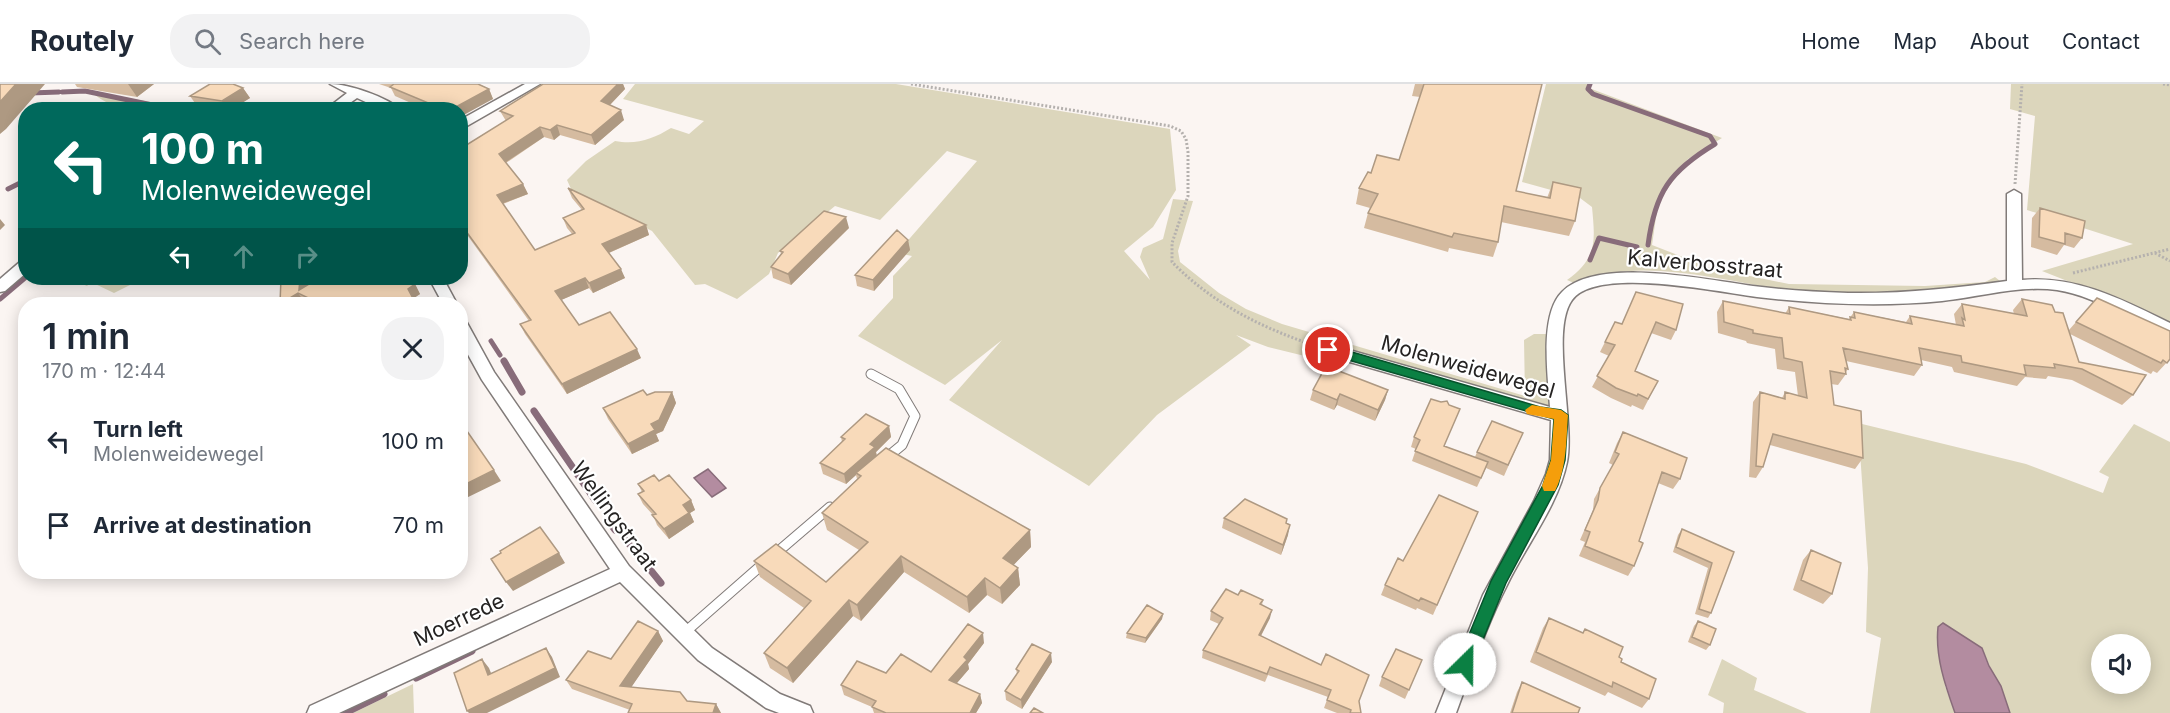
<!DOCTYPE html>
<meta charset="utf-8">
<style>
body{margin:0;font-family:Inter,sans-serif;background:#f2f2f3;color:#1f2937;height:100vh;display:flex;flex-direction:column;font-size:22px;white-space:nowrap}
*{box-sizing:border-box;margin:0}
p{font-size:20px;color:#747a83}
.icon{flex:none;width:33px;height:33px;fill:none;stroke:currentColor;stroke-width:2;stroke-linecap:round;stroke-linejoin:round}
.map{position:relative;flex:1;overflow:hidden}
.details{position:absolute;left:18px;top:213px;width:450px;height:282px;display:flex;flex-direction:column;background:#fff;border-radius:24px;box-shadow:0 3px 15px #0003}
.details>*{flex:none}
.guide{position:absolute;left:18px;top:18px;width:450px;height:183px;border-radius:24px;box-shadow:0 3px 15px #0003;background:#00695c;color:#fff;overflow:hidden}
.buttons{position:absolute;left:2091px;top:550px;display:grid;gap:12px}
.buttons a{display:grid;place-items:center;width:60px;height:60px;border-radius:50%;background:#fff;box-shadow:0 3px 15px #0003;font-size:30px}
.pin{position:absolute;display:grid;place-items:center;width:51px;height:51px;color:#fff;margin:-26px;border:3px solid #fff;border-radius:50%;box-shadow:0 2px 6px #0007}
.me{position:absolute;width:66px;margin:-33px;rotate:23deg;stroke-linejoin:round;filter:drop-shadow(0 0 4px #0008)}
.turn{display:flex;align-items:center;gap:21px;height:126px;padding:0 24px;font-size:27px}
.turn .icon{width:78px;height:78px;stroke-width:2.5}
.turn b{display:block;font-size:42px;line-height:51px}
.lanes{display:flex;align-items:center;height:57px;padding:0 24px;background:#0003;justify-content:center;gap:30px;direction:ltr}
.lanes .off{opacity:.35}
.round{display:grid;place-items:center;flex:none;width:63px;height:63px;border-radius:24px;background:#f2f2f3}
.overview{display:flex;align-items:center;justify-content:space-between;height:102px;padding:0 24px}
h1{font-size:36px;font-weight:600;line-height:45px}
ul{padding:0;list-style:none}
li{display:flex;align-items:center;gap:18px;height:84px;padding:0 24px}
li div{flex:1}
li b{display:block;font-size:22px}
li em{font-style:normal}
header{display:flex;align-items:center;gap:36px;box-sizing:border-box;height:84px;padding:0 30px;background:#fff;border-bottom:2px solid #e0e1e3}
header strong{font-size:28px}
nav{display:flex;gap:33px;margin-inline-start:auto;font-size:21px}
.search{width:420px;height:54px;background:#f2f2f3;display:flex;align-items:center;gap:15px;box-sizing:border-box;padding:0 21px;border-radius:24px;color:#747a83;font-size:22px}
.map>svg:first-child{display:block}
.green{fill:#dcd6bc;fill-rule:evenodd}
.water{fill:#b38ca0;stroke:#886c7a;stroke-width:1.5}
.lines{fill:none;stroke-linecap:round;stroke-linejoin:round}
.stream-far1{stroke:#886c7a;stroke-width:5}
.stream{stroke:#886c7a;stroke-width:7}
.lane-casing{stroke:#817b79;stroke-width:11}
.street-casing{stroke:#817b79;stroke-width:3}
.path{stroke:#b5b1ae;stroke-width:3;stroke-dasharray:2 2;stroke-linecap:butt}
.lane{stroke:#fff;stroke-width:9}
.street{fill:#fff;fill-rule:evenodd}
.wall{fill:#d5bba0}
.shaded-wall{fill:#ae9982}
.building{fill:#f8daba;stroke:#ae9982;stroke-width:1.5}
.route{fill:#0b8043;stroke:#07532c;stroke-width:1.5}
.slow{fill:#f59e0b}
.labels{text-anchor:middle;stroke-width:4.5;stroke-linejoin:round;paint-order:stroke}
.street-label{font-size:21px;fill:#252322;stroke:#fff}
</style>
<header>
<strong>Routely</strong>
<div class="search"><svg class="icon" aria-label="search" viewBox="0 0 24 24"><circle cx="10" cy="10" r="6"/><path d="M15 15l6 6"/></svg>Search here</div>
<nav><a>Home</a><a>Map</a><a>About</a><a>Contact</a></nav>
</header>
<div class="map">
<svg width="2170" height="629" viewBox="0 0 2170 629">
<rect width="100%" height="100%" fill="#fbf5f2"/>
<!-- green -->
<path class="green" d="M635 0H896L1170 45 1176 106 1153 143 1124 167 1150 196 1140 173 1143 164 1163 155 1173 115 1193 117 1178 167 1180 178 1219 209 1246 225 1282 240 1525 312 1524 256 1534 250H1550L1554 323 1328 261 1321 276 1268 263 1236 251 1251 261 1157 331 1089 402 949 316 1002 256 945 301 858 252 893 214V192L912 172 897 169 977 77 947 67 880 136 835 122 778 169 769 190 737 215 705 200 695 201 652 147 572 107 567 96 586 77 615 57C637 61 653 55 671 44L689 50 704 37 623 15Z
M1546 0H1591L1589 4 1722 54 1688 75 1658 119 1652 161 1711 184 1789 200 1925 202 1985 198 1995 193 2000 197 1986 203C1929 207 1873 212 1817 209 1737 204 1651 168 1574 199L1567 196C1598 174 1595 156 1592 123L1580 114 1522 98Z
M2011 0H2170V241L2118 217 2042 187 2133 160 2027 126 2035 32 2010 25Z
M91 7 166 21C145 34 107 24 91 7Z
M68 194H144L114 209 91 198 87 202Z
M1858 339 2026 380 2103 409 2109 393 2099 388 2134 340 2170 358V629H2010C2002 606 1991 586 1982 564L1945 602 1955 629H1870L1881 554 1866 548 1868 484ZM2102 561H2140V600H2102Z
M1722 575 1757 594 1754 606 1807 629H1723L1724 619 1708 611Z
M413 600 414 629H353Z"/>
<!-- water -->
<path class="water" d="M708 385 726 404 712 413 694 394Z
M1943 539 1982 564 1989 582 2001 602 2010 629H1955C1945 601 1935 572 1938 543Z"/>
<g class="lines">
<!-- stream-far1 -->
<path class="stream-far1" d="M1590 0 1588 5 1593 10 1710 52 1715 60C1670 87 1655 108 1648 161
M62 8 85 7 162 23 158 26
M30 9 59 8
M8 105 26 96
M1590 176 1599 154 1637 163
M0 215 26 193
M491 257 500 271"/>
<!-- stream -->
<path class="stream" d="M504 277 522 308
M534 327 595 416
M609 438 615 446
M624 454 629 460
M640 473 661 499
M416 594 472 567
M345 629 384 610"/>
<!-- lane casing -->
<g class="lane-casing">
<path id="lane" d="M871 290 899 305 915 332 902 361 885 375
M774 471 830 423
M683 550 764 479"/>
</g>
<!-- street casing -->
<g class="street-casing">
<path id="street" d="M330 0C349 0 387 13 401 26H383L357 14 340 26H325L347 9Z
M525 0H540L460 46V36Z
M2014 106 2021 110 2022 196C2076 191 2123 216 2170 239V252C2131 240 2101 213 2057 206 2019 201 1980 213 1942 217 1880 223 1818 220 1757 213 1718 208 1597 182 1572 216 1550 246 1575 338 1567 378 1558 422 1526 461 1507 501 1486 542 1472 586 1456 629H1436L1483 511 1534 417 1546 390 1550 376 1551 336 1322 270 1320 266 1322 262 1328 260 1550 323C1548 293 1539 231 1562 208 1597 172 1707 196 1753 202 1784 206 1816 208 1848 209 1902 210 1954 204 2007 197V110Z
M26 175V189L5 207 0 208V195L21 177Z
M429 194H443L457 220H443Z
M460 236 466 237 494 288 629 482 712 564 780 610 810 622 813 629H779L766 624 698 576 620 498 339 629H307L310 622 610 485 482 296 460 256Z"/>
</g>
<!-- path -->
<path class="path" d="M911 0 1170 42 1181 47 1186 55 1188 68V112L1172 159V178C1212 219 1260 243 1313 261
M2163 0 2170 1
M2015 100 2022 0
M2155 169 2170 177
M2073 189 2170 165"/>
<!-- lane -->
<use href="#lane" class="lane"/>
<!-- street -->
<use href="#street" class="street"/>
</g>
<!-- wall -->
<path class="wall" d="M75 0H154L137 13 77 3Z
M379 0H479L489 5 493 15 460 26H427L395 12 391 4Z
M543 0H623L625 5 610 21 624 36 595 61 560 51 554 56 544 53 506 79 523 100 528 110 503 120 535 166 572 150 567 144 563 134 582 126 572 114 568 104 646 141 649 151 609 169 625 194 593 209 589 204 561 216 579 241 641 274 567 310 525 250 520 240 529 237 460 141V133L464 131 460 125V65L506 37 500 27Z
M1415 0H1542L1516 107 1547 114 1553 98 1575 137 1569 152 1501 138 1498 158 1493 173 1449 164 1448 168 1364 144 1368 129 1370 124 1356 120 1359 104 1371 89 1399 76 1420 13 1412 12Z
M243 4 250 14 236 22 214 25 197 22 190 12Z
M2040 124 2082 154 2074 164 2064 161 2057 171 2031 163 2032 134Z
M849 144 791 201 773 194 771 183 781 170 780 167Z
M908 156 910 166 874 207 857 202 855 191Z
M281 194H307V202L415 200 420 210 414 214 417 220H308L305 219 302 220H280Z
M1636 208 1676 246 1671 256 1651 249 1635 287 1658 297 1643 326 1632 321 1631 323 1611 314 1592 303 1609 272 1600 268 1615 238 1622 240Z
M2097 214 2170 275 2157 289 2153 287 2151 290 2070 250 2079 278 2133 311 2122 321 2072 296 2048 292 2046 295 2025 293 2017 302 1954 288 1952 283 1921 276 1922 281 1914 292 1846 277 1848 285 1846 288V290L1838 301 1831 300 1834 321 1863 374 1855 385 1770 361 1763 383 1756 394 1749 393 1753 318 1760 308 1782 314 1785 308 1798 312 1795 288 1777 285 1775 265 1747 259 1746 257 1718 249 1717 228 1723 217 1785 230 1789 223 1849 235 1854 228 1906 238 1910 232 1956 241 1954 230 1962 220 2014 230 2013 226 2022 215 2055 228 2069 246Z
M1313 306H1388L1385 316 1375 337 1337 321 1334 326 1310 316Z
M672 308 676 319 663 347 656 350 659 357 632 370 608 335 603 324 647 311Z
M1449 321 1460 325 1444 362 1475 373 1477 368 1523 349 1504 392 1486 384 1477 403 1412 377 1416 365 1411 363 1414 353Z
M889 342 891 353 876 368 877 372 1030 446 1031 463 1013 481 1018 484 1020 501 1002 520 987 511 969 529 904 488 861 537 853 532 793 599 770 584 764 569 804 524 760 493 754 477 826 498 859 466 827 446 822 429 857 395 856 391 846 400 823 390 820 379 842 358 841 353Z
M1623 348 1680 395 1673 405 1658 399 1639 457 1634 482 1628 492 1579 472 1585 458 1580 456 1593 426 1594 415 1613 381 1609 379 1617 359Z
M659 397 691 416 695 426 690 429 694 438 669 455 657 441 653 431 643 420 638 410 642 408 638 400Z
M1478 428 1433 531 1417 524 1416 526 1381 511 1385 501 1403 477Z
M1224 434 1286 439 1288 451 1281 471 1222 444Z
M1682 445 1734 468 1711 529 1708 534 1695 530 1708 484 1673 468 1678 451Z
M1811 466 1832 510 1823 520 1793 506 1803 476Z
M1238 511 1263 516 1262 521 1270 534 1261 552 1359 617 1361 629H1337L1324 624 1328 613 1268 591 1265 598 1202 574 1203 566 1219 540 1210 536 1211 527Z
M1163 530 1162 535 1145 559 1126 554 1127 549Z
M1549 534 1583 549 1585 545 1619 573 1621 578 1649 615 1642 624 1608 608 1605 612 1530 578 1543 544Z
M1698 537 1710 561 1706 566 1688 558 1694 542Z
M658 547 663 557 631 603 687 617 716 620 721 629H628L630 626 572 605 566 596 611 575Z
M984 559 968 580 969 585 956 600 980 610 982 619 976 629H874L872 623 844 611 841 601 931 588Z
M1422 576 1405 615 1379 602 1382 593Z
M1052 578 1022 625 1006 616 1005 607 1017 590 1016 585Z
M1522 598 1578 629H1510L1517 608Z"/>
<!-- shaded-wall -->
<path class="shaded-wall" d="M16 0H45L6 45 0 50V18Z
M128 0H154L137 13Z
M618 0H623L625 5 604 27 601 17Z
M243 4 250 14 231 26H227L222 17Z
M489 5 493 15 460 33V26H454V24Z
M621 26 624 36 595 61 591 51Z
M557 41 560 51 554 56 550 46Z
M540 43 544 53 503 80 499 70Z
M523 100 528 110 501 120 497 111Z
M846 133 849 144 791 201 788 190Z
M0 135 5 141 0 146Z
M646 141 649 151 606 170 602 160Z
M908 156 910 166 874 207 873 196Z
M621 185 625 194 593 209 589 199Z
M300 194H307L306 213 299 206Z
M585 194 589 204 559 217 555 207Z
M415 200 420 210 414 214 417 220 408 205Z
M298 209 305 219 302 220H281Z
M637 265 641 274 567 310 562 300Z
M1388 306 1385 316 1375 337 1378 326Z
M672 308 676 319 663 347 656 350 659 357 632 370 628 360 651 340Z
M1340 310 1337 321 1334 326 1337 316Z
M889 342 891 353 876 368 877 374 856 389V391L846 400 844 390 870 360Z
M494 386 501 397 460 417V403Z
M691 416 695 426 690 429 694 438 669 455 664 445 683 421Z
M1290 441 1288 451 1281 471 1283 461Z
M1030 446 1031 463 1004 491 1003 474Z
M559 469 565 479 513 507 506 498Z
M901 472 904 488 861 537 857 521Z
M1018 484 1020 501 1002 520 1000 504Z
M985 494 987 511 969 529 967 513Z
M849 516 853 532 793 599 787 584Z
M1272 526 1270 534 1257 559 1259 551Z
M1163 530 1162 535 1145 559 1146 554Z
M658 547 663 557 626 611 620 602Z
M983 549 984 559 968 580 969 585 951 606 949 596 964 573Z
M546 564 552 573 560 593 487 629H469L467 627Z
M1051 569 1052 578 1022 625 1021 616Z
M482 575 489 584 495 599 488 591Z
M980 610 982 619 976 629H970Z
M716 620 721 629H713Z"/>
<!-- building -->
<path class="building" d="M0 0H16L0 18Z
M210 0H233L243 4 222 17 190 12Z
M394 0H478L489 5 454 24V26H445L390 3Z
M543 0H618L601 17 621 26 591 51 557 41 550 46 540 43 499 70 523 100 497 111 535 166 575 149 563 134 584 125 568 104 646 141 602 160 621 185 589 199 585 194 555 207 579 241 610 228 637 265 562 300 520 240 531 236 460 139V133L466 130 460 123V65L513 32 500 27Z
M1424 0H1542L1516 107 1550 114 1553 98 1581 104 1575 137 1504 122 1498 158 1454 149 1452 153 1368 129 1378 110 1359 104 1368 88 1371 89 1377 71 1399 76Z
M236 22 244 26H211Z
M2040 124 2085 137 2082 154 2065 149V160L2039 153Z
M824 127 846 133 788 190 771 183 783 168 780 167Z
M897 146 908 156 873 196 855 191Z
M281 194H300L299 206 319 194H403L415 200 408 205 416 220H321L298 209 280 220Z
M1636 208 1683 220 1676 246 1656 238 1635 287 1658 297 1648 315 1638 310 1637 312 1616 304 1597 292 1615 261 1605 258 1615 238 1622 240Z
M2097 214 2170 247V275L2167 279 2163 276 2161 279 2076 238Z
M2022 215 2052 221 2055 228 2063 229 2079 278 2146 291 2133 311 2082 285 2054 280 2055 284 2024 281 2026 291 1962 278 1961 272 1919 264 1922 281 1843 264 1848 285 1845 284 1846 290 1830 287 1834 321 1861 327 1863 374 1773 350 1763 383 1756 382 1760 308 1785 315V308L1807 314 1802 278 1784 274 1782 254 1753 249V246L1724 238 1723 217 1790 230 1789 223 1851 236 1850 233 1855 234 1854 228 1912 240 1910 232 1964 242 1962 234 1965 236 1962 220 2027 232Z
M1326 282 1388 306 1378 326 1340 310 1337 316 1313 306Z
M643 306 647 311 655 308H672L659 336 651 340 655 346 628 360 603 324Z
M1431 315 1441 318 1447 317 1449 321 1460 325 1444 362 1488 378 1481 394 1415 367 1420 356 1414 353Z
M866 330 889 342 870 360 875 363 844 390 820 379 845 355 841 353Z
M460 337 494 386 460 403Z
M1492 337 1523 349 1508 381 1477 368Z
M1623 348 1687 374 1680 395 1662 388 1639 457 1643 459 1634 482 1585 462 1590 448 1585 446 1598 416 1600 404 1619 370 1615 368Z
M886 364 1030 446 1003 474 1018 484 1000 504 985 494 967 513 901 472 857 521 849 516 787 584 764 569 811 517 754 477 776 460 826 498 868 458 822 429 861 392 856 389Z
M654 391 659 397 669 391 691 416 683 421 689 429 664 445 652 431 656 430 638 410 644 407 638 400Z
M1439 411 1478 428 1437 521 1421 514 1419 517 1385 501 1398 474 1403 477Z
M1245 415 1287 435 1286 439 1290 441 1283 461 1224 434Z
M540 443 559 469 506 498 491 475 501 469 500 467Z
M1682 445 1734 468 1711 529 1699 525 1712 479 1676 463Z
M1811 466 1841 479 1832 510 1801 496Z
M1226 505 1238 511 1241 506 1263 516 1260 520 1272 526 1259 551 1321 581 1326 570 1369 591 1359 617 1361 629H1350L1351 626 1327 616 1331 606 1270 583 1267 590 1203 566 1223 534 1211 527Z
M1147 521 1163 530 1146 554 1127 549Z
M1549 534 1583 549 1585 545 1623 563 1619 573 1622 575 1621 578 1656 595 1649 615 1613 598 1612 603 1536 568Z
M638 537 658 547 620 602 680 608 687 617 716 620 713 629H628L632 620 566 596 588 567 611 575Z
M1698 537 1716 545 1710 561 1692 553Z
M968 540 983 549 964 573 967 576 949 596 980 610 970 629H886L872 623 876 617 841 601 857 577 886 589 901 570 931 588Z
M1032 560 1051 569 1021 616 1005 607 1019 587 1016 585Z
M546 564 555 584 467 627 454 589 482 575 488 591Z
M1396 565 1422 576 1409 606 1382 593Z
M1522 598 1580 624 1578 629H1512Z
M1034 624 1043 629H1030Z"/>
<!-- route -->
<path class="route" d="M1328 261 1540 323 1561 326 1568 331 1565 376 1558 401 1506 499 1471 585 1465 587 1459 585 1457 580 1491 497 1543 401 1551 376 1554 335 1324 269 1322 266Z"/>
<!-- slow -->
<path class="slow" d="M1532 321 1561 326 1568 331C1566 357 1567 383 1555 407H1544L1542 402 1551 376 1554 335 1527 330 1525 326Z"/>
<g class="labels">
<!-- street labels -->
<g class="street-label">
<text transform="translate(1705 180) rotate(5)" y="7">Kalverbosstraat</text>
<text transform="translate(1468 283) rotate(16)" y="7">Molenweidewegel</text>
<text transform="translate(614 432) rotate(54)" y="7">Wellingstraat</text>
<text transform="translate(459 536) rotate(-25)" y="7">Moerrede</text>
</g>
</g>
</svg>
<div class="buttons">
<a><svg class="icon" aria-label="sound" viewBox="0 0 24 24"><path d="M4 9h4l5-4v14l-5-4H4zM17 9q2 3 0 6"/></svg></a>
</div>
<div class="pin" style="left:1328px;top:266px;background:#d93025"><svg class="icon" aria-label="arrive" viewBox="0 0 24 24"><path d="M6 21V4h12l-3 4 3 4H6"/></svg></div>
<svg class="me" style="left:1465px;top:580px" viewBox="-20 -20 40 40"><circle r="19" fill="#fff"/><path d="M0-13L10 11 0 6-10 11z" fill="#0b8043"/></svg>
<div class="guide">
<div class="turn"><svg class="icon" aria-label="left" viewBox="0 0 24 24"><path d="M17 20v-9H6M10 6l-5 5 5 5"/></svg><div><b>100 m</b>Molenweidewegel</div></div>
<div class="lanes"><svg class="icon" aria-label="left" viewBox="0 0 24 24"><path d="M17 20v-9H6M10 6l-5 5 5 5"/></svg><svg class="icon off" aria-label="ahead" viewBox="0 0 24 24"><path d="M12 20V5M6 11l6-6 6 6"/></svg><svg class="icon off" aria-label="right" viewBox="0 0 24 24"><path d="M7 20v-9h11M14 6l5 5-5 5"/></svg></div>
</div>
<section class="details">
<div class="overview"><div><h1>1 min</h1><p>170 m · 12:44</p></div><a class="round"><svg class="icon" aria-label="close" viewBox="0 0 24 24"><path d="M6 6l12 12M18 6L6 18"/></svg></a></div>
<ul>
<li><svg class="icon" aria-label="left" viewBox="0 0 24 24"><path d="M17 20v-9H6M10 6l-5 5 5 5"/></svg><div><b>Turn left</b><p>Molenweidewegel</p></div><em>100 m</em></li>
<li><svg class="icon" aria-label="arrive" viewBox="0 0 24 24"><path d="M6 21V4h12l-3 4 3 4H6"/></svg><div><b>Arrive at destination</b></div><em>70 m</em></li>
</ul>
</section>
</div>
